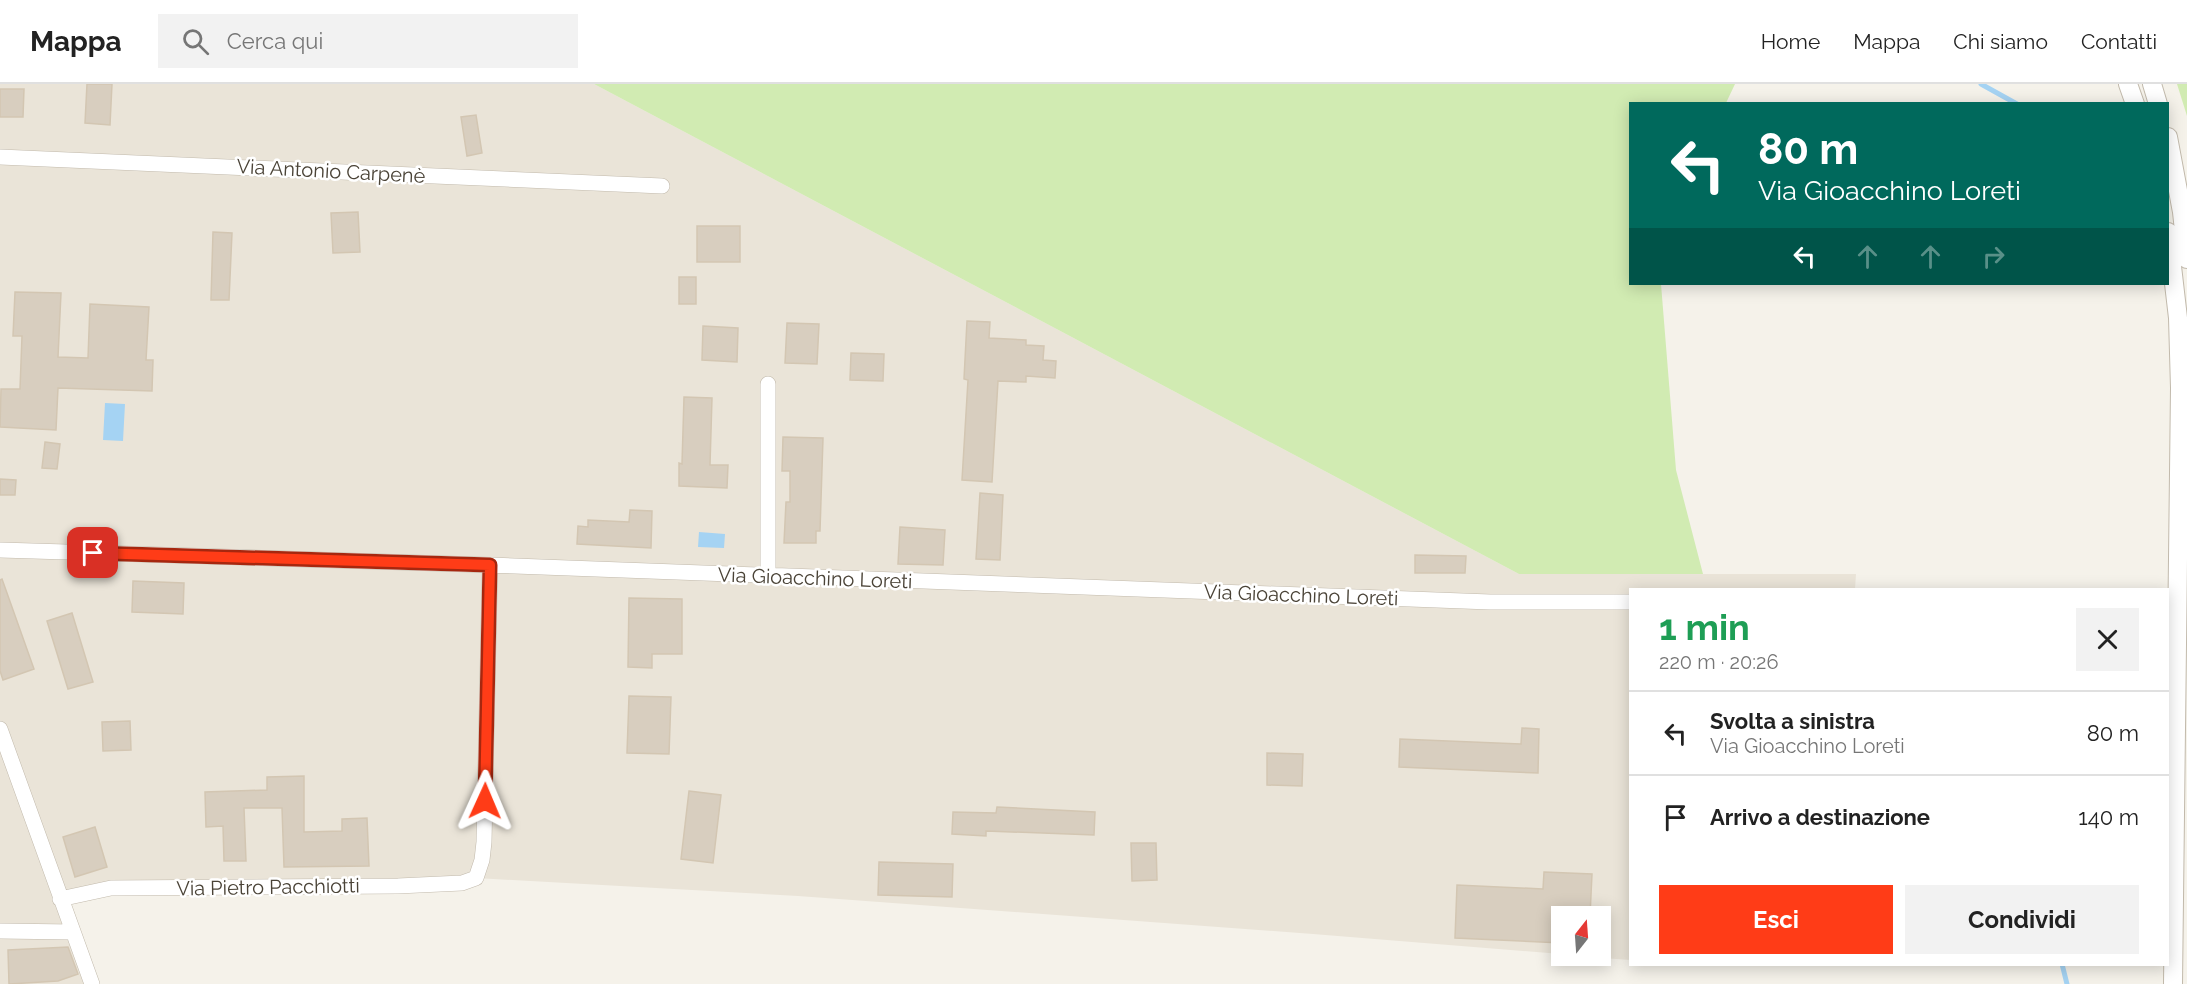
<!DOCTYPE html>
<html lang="it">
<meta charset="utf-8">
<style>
body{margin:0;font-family:Raleway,sans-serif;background:#f2f2f2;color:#222;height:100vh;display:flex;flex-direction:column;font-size:22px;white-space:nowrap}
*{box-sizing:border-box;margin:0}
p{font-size:20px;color:#767676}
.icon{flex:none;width:33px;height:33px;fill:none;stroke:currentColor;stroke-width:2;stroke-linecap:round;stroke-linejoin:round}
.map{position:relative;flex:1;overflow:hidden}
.drawer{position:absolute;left:1629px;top:504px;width:540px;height:378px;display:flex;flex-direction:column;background:#fff;border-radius:0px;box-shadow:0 3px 15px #0003}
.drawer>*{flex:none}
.hud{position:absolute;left:1629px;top:18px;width:540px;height:183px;border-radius:0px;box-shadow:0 3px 15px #0003;background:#00695c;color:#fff;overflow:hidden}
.needle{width:39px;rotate:17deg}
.tools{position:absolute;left:1551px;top:822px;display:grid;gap:12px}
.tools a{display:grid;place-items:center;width:60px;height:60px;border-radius:0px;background:#fff;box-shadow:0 3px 15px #0003;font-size:30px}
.pin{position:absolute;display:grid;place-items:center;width:51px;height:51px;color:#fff;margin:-26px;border-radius:12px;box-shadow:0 3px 9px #0006}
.me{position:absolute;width:66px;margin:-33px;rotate:1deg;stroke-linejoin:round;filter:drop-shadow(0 0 4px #0008)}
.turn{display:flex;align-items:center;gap:21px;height:126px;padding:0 30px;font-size:27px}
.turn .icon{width:78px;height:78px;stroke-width:2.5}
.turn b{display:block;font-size:42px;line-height:51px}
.lanes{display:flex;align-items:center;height:57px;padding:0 30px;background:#0003;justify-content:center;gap:30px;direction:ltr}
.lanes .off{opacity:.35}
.round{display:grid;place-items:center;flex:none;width:63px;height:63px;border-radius:0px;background:#f2f2f2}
.overview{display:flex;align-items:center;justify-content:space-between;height:102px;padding:0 30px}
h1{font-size:36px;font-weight:700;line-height:45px;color:#1e9e55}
.cta{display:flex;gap:12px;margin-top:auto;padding:12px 30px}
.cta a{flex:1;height:69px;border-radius:0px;background:#ff3c17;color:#fff;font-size:24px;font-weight:700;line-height:69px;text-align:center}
.cta a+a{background:#f2f2f2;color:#222}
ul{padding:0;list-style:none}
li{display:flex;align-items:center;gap:18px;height:84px;padding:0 30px;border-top:2px solid #e0e0e0}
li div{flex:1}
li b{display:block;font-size:22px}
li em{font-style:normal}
header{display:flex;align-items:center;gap:36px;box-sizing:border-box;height:84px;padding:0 30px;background:#fff;border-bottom:2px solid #e0e0e0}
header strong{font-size:28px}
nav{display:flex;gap:33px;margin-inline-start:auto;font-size:21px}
.search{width:420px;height:54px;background:#f2f2f2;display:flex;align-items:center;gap:15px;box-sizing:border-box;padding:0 21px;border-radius:0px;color:#767676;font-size:22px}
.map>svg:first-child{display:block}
.residential{fill:#eae4d8}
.green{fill:#d1ebb2}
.water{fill:#a5d3f3}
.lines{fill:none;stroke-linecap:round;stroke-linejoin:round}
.stream{stroke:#a5d3f3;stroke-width:5}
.building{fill:#d8cebf;stroke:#d3c6b2;stroke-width:1.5}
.minor-casing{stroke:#c2baac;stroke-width:16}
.tertiary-casing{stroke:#c2baac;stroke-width:20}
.minor{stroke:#fff;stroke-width:15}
.tertiary{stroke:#fff;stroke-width:18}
.route-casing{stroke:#a6270f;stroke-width:15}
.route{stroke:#ff3c17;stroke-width:10}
.labels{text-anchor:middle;stroke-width:5;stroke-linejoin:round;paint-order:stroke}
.street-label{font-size:20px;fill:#4a4337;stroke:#fff}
</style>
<header>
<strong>Mappa</strong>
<div class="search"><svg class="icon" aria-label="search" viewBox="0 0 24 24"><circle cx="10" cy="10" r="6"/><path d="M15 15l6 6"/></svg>Cerca qui</div>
<nav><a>Home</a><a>Mappa</a><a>Chi siamo</a><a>Contatti</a></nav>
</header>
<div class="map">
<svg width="2187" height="900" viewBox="0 0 2187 900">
<rect width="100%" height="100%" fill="#f5f2ea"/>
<!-- residential -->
<path class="residential" d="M0 0H594L1519 490H1856L1855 505 1630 506V876L1576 872H1600V832H1562L1561 870 1313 850 798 812 476 794 111 804 61 815 92 900H0Z"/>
<!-- green -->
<path class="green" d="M594 0H1735L1726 19 1630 20V200H1661L1676 386 1703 490H1519Z
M2177 0H2187V32Z"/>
<!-- water -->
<path class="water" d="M105 319 125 320 123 357 103 356Z
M699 448 725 450 724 464 698 463Z"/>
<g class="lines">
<!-- stream -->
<path class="stream" d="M1981 0 2017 20
M2062 880 2067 900"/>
</g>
<!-- building -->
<path class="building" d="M87 0H112L110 41 85 39Z
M0 5H24L23 33H0Z
M476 31 482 69 467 72 461 33Z
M358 128 360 168 333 169 331 129Z
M697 142H740V178H697Z
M213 148 232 149 229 216H211Z
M679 193H696V220H679Z
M15 208 61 209 58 273 88 274 90 220 149 223 146 276H153L152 307 58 304 56 346 0 343 1 305H20L22 252H13Z
M967 237 990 238 989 254 1026 256V261L1044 262 1043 276 1056 277 1055 294 1026 292V298L998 297 992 398 962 396 968 296 964 295Z
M787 239 819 240 817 280 785 279Z
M703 242 738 244 737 278 702 276Z
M851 269 884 270 883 297 850 296Z
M684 313 712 314 710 381H728L727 404 679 402V379L682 380Z
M783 353 823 354 820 447H816V459H784L786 418H790V387H782Z
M45 358 60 360 57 385 42 384Z
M0 395 16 396 15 411H0Z
M980 409 1003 411 1000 476 976 475Z
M630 426 652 427 651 464 577 460 578 442 588 443V436L629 438Z
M900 443 945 446 943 481 898 480Z
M1415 471 1466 472 1465 489H1415Z
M2 495 34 585 3 596 0 587V496Z
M133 497 184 499 183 530 132 528Z
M629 514 682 515V570H652V584L628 583Z
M72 529 93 598 68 605 47 537Z
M629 612 671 613 669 670 627 669Z
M130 637 131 666 103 667 102 638Z
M1522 644 1539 645 1538 689 1399 683 1400 655 1521 660Z
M1267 669 1303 670 1302 702 1267 701Z
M304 692V748L342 747V735L367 734 369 782 284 783 282 724H244L246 777H224L223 742 206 743 205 708 267 706V693Z
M689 707 721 711 713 779 681 775Z
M997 723 1095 728 1094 751 986 747V752L952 750 953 728 996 729Z
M95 743 107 783 75 793 63 753Z
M1131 759H1156L1157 796 1132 797Z
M879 778 953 780 952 813 878 811Z
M1544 788 1592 790 1590 832H1562V859L1455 854 1457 801 1543 805Z
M68 863 78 890 58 897 9 900 8 866Z"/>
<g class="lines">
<!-- minor casing -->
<g class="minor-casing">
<path id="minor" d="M0 73 662 102
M768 300V492
M0 466 490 481 1490 518H1630
M0 645 92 900
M60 815 111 804 398 802 462 799 476 794 482 776 484 758 490 481
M0 847 72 848"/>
</g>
<!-- tertiary casing -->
<g class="tertiary-casing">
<path id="tertiary" d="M2128 0 2135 20
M2152 0 2158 20
M2168 53 2182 128 2187 175
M2168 148 2178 234 2180 304 2173 900"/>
</g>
<!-- minor -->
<use href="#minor" class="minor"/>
<!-- tertiary -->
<use href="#tertiary" class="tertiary"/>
</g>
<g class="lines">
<!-- route casing -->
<g class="route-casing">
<path id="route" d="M93 469 490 481 485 717"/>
</g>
<!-- route -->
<use href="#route" class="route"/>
</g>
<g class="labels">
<!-- street labels -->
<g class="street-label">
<text transform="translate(331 87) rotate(3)" y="7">Via Antonio Carpenè</text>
<text transform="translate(815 494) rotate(2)" y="7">Via Gioacchino Loreti</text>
<text transform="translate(1301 511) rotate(2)" y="7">Via Gioacchino Loreti</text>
<text transform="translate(268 803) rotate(-1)" y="7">Via Pietro Pacchiotti</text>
</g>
</g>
</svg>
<div class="tools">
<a><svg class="needle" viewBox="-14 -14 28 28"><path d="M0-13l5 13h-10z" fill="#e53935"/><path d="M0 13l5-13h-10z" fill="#767676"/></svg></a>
</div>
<div class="pin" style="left:93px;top:469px;background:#d93025"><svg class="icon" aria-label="arrive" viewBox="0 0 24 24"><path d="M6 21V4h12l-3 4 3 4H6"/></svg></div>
<svg class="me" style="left:485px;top:717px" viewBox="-20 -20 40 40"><path d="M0-17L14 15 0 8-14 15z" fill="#ff3c17" stroke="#fff" stroke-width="4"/></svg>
<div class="hud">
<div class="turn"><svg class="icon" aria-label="left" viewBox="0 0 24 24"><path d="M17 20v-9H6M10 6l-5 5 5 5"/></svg><div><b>80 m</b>Via Gioacchino Loreti</div></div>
<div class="lanes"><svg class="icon" aria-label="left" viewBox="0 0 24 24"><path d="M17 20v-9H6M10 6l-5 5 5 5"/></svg><svg class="icon off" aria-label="ahead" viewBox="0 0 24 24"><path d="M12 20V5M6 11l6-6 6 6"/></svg><svg class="icon off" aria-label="ahead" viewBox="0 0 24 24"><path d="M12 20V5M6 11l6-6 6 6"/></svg><svg class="icon off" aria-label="right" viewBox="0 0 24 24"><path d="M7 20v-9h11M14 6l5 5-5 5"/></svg></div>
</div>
<section class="drawer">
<div class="overview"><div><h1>1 min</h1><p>220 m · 20:26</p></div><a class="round"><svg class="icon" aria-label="close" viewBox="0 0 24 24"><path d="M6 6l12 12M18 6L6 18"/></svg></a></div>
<ul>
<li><svg class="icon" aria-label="left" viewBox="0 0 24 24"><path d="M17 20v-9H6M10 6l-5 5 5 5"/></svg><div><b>Svolta a sinistra</b><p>Via Gioacchino Loreti</p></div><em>80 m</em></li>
<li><svg class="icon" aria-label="arrive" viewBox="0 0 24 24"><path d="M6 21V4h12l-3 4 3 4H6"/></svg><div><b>Arrivo a destinazione</b></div><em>140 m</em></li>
</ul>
<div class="cta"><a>Esci</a><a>Condividi</a></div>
</section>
</div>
